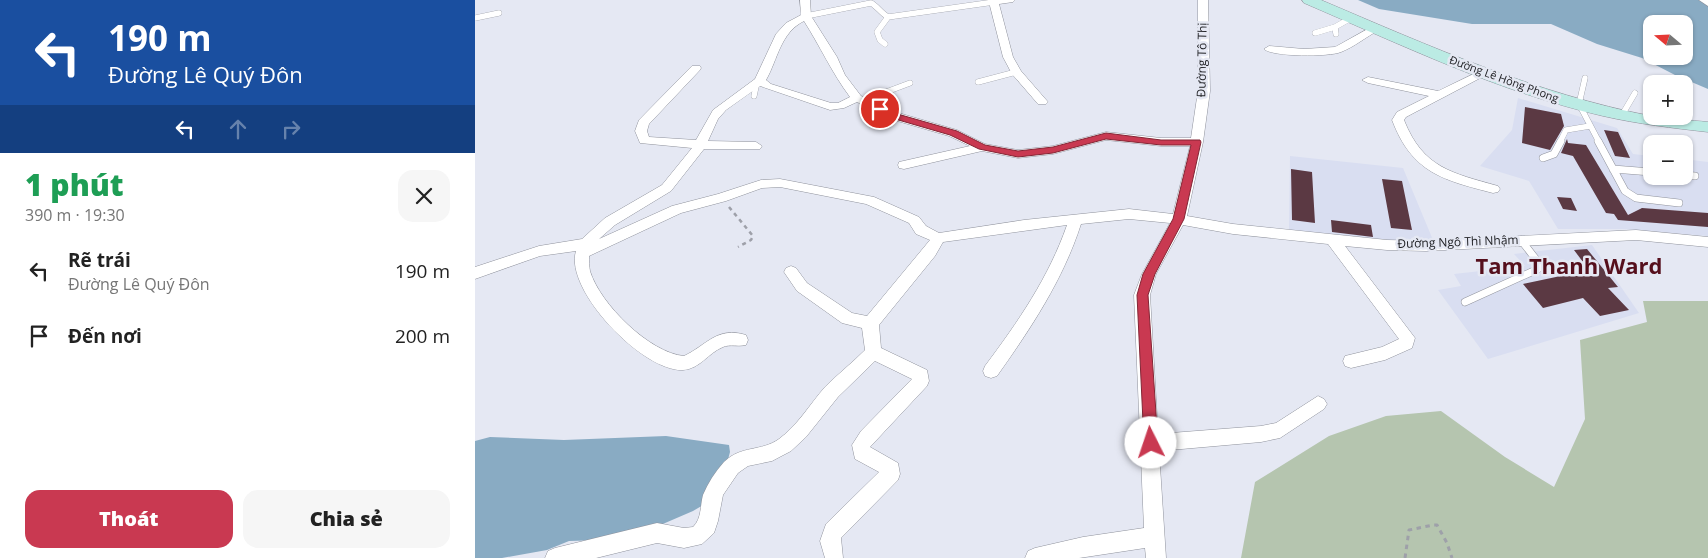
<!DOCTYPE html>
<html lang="vi">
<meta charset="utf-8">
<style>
body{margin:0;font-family:"Open Sans",sans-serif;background:#f6f6f6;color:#222;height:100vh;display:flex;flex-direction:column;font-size:19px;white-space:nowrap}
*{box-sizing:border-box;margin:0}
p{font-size:16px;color:#767676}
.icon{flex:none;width:28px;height:28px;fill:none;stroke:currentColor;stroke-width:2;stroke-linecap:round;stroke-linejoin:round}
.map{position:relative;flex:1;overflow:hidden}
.details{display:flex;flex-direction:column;background:#fff;width:475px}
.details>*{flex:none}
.banner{background:#1a4fa0;color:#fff;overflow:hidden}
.needle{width:32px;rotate:289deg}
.controls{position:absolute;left:1168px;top:15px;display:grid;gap:10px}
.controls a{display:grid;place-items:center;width:50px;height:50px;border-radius:10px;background:#fff;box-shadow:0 1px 4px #0004;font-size:25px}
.pin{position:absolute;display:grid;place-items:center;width:42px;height:42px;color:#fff;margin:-21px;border:2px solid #fff;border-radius:50%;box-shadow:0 1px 5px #0007}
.me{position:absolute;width:55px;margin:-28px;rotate:356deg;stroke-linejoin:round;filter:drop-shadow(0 0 4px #0008)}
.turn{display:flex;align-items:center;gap:18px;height:105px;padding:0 25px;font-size:22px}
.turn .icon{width:65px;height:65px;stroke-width:2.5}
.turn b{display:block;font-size:35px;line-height:42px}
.lanes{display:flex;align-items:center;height:48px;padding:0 25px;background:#0003;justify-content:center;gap:25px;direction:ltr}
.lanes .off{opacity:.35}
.round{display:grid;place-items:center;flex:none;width:52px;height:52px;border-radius:15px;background:#f6f6f6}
.head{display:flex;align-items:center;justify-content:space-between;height:85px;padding:0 25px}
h1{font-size:30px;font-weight:800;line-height:38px;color:#1e9e55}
.button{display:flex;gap:10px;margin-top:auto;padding:10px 25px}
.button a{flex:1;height:58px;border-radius:15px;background:#c93951;color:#fff;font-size:20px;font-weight:800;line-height:58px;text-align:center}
.button a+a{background:#f6f6f6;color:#222}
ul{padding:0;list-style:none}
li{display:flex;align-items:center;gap:15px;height:65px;padding:0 25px}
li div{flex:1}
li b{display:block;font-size:19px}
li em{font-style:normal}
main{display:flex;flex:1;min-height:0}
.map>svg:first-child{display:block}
.built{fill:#d9def1}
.green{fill:#b5c5af}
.water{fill:#89abc3;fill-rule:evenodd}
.building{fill:#5b3943}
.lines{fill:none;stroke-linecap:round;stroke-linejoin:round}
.lane-far1-casing{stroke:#8f929c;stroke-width:6}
.lane-casing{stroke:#8f929c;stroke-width:8}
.street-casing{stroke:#8f929c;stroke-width:1}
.secondary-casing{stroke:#8f929c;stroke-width:1}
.path-far1{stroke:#9ea0a9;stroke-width:2.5;stroke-dasharray:4 4;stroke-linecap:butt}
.path{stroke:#9ea0a9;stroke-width:3;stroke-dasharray:4.5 4.5;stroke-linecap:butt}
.lane-far1{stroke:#fff;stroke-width:5.5}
.lane{stroke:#fff;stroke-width:7}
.street{fill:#fff;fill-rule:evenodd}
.secondary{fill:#bbebe4;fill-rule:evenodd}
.route{fill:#c93951;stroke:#832535}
.labels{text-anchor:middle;stroke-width:5;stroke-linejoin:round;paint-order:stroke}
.far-street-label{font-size:11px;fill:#222327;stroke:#e5e8f3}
.street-label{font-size:12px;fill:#222327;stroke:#e5e8f3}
.town-label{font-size:22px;font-weight:bold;fill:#550f1c;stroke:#e5e8f3}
</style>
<main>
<section class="details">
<div class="banner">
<div class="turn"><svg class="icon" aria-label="left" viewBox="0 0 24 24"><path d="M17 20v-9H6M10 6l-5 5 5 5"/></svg><div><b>190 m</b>Đường Lê Quý Đôn</div></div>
<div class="lanes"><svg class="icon" aria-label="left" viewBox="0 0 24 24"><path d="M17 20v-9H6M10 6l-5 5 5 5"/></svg><svg class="icon off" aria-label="ahead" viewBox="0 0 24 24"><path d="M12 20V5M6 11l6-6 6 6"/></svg><svg class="icon off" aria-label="right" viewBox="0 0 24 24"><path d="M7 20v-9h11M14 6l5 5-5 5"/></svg></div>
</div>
<div class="head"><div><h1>1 phút</h1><p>390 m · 19:30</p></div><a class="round"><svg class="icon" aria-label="close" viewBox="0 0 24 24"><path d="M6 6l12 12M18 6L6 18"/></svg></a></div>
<ul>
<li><svg class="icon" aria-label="left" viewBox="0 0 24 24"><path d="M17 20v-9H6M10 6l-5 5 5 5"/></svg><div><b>Rẽ trái</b><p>Đường Lê Quý Đôn</p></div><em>190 m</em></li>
<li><svg class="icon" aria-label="arrive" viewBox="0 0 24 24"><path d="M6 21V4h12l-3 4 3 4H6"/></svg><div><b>Đến nơi</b></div><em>200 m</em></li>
</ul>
<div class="button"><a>Thoát</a><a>Chia sẻ</a></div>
</section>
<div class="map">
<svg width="1233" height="558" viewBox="0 0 1233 558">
<rect width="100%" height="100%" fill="#e5e8f3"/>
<!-- built -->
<path class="built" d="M1043 98 1142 128 1158 154 1176 156V176H1209V159L1233 162V236L1148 229H1083L1054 181 1005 166 1037 130Z
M815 156 928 168 958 240H915L814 230Z
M1117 245 1164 313 1013 359 963 290 986 286 979 274 1050 266 1039 254Z"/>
<!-- green -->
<path class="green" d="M1168 301H1233V558H766L780 482 854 436 911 416 966 411 1030 457 1079 487 1110 419 1105 340 1172 322Z"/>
<!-- water -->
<path class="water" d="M883 0H1227L1233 4V89L1200 75 1167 58 1122 44 1076 24H997L904 9ZM1176 24H1209V56H1176Z
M191 436 254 445 255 452 251 467 235 501 218 511 146 542 127 540 94 541 72 550 27 558H0V441L15 437 89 440Z"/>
<!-- building -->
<path class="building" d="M1050 107 1086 114 1089 126 1075 150 1047 143Z
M1129 130 1143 132 1155 158 1140 156Z
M1092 139 1093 143 1111 145 1153 215 1167 208 1233 213V227L1143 220 1139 214 1131 213 1098 156 1086 153Z
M816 169 837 172 840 223 817 220Z
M907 179 927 181 937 230 916 228Z
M1082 197 1096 198 1102 211 1088 209Z
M856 220 896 225 898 237 857 232Z
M1112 249 1143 287 1133 288 1154 310 1125 316 1108 298 1068 308 1048 284 1114 270 1099 250Z"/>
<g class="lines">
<!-- lane-far1 casing -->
<g class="lane-far1-casing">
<path id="lane-far1" d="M331 16 396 3C402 6 406 13 413 17L519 2
M0 18 24 13
M840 33 860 27
M861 34 860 27 876 18
M410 44 405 40 402 32 413 17
M1110 78 1104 104 1124 142
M503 82 541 72
M279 96 282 82
M387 101 435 83
M1147 115 1160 93
M1085 142 1091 130 1115 126"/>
</g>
<!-- lane casing -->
<g class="lane-casing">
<path id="lane" d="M1123 141 1150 191 1161 198 1204 203
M1068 158 1079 154 1086 141
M1138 169 1176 172
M1209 175 1220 176
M990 302 1063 269V262L1046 240"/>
</g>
<!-- street casing -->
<g class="street-casing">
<path id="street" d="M325 0H335L336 16 362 57 370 75 386 96 427 114 482 130 510 144 543 150 578 146 631 132 686 138H716L723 91V0H733L735 91 728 142 712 216 758 224 912 240 951 241 1161 230 1233 237V247L1161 240 951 251 912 250 870 246 940 338 937 348 910 360 876 368 870 366 868 361 870 356 907 347 924 339 853 244 758 234 708 225 681 274 675 295 683 434 786 426 801 423 843 396 849 399 852 404 849 409 805 438 786 442 684 451 691 558H671L670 548 604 558H550L553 551 560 548 608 537 669 528 659 295 667 274 695 223 654 219 606 224C588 280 556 328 522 376L516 378 510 376 508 371 510 366C543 322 574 277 592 225L468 242 460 256 404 325 406 348 452 370 454 381 452 386 395 447 423 463 425 474 423 480 366 538 368 558H350L345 541 351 524 404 472 380 459 377 445 386 431 437 379 400 361 363 397 331 437 316 451 297 461 273 466 263 473 248 495 243 521 239 533 227 544 209 548 182 543 121 558H70L73 551 80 548 182 523 209 528 218 527C227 518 225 506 228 495 233 483 240 472 249 462 266 445 286 452 304 439 323 425 335 404 350 387 363 374 377 363 390 350L387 328 367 323 322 291 309 272 311 268 316 266 321 268 332 283 377 313 392 316 455 240 441 234 434 223 391 204 305 187 287 188 251 201 206 213 114 256C114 261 114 266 115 271 125 304 175 353 209 356 232 345 242 326 271 335L273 340 271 345C263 347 255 344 248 347 233 353 225 369 208 370 168 372 89 290 101 251L65 256 0 279V267L64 246 107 239 130 218 187 185 217 148 165 143 160 131 164 120 217 66H225L226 68 225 70 174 124 172 131 174 137 221 140 238 110 280 79 301 34 311 23 326 15ZM329 21C345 46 357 73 375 97L363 103H356L296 84 291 80C303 59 305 33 329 21ZM285 86 355 110 369 108 382 102 419 120 474 136 495 146 424 162 423 165 424 168 429 169 507 151 543 158 578 154 631 140 686 146H715L698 214 654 209 549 220 464 233 451 226 444 217 399 197 305 179 286 180 243 194 197 206 124 239 140 225 196 191 229 149H285L287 146 281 142 233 141 243 119 251 110Z
M516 0H540L538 2 524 4 538 57 546 71 573 102 571 104H563L537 74 528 57 514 2Z
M1224 0H1233V6Z
M900 25 905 28 904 30C891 37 879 47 866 52 855 57 797 57 789 49L794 46 829 49 860 47Z
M1007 70 1012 73 1011 75 931 117 929 120C948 168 977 173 1023 186L1025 189 1023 192 1018 193C968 180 937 173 917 120L922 112 954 96 893 83 887 80 893 77 963 91Z"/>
</g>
<!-- secondary casing -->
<g class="secondary-casing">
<path id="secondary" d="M827 0H846C954 46 1062 94 1176 116 1195 120 1215 120 1233 122V132C1198 128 1163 124 1128 116 1024 92 927 45 829 3Z"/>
</g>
<!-- path-far1 -->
<path class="path-far1" d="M254 207 278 236 276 240 263 247"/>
<!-- path -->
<path class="path" d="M930 558 934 530 958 525H962L972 543 977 558"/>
<!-- lane-far1 -->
<use href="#lane-far1" class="lane-far1"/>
<!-- lane -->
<use href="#lane" class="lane"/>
<!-- street -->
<use href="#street" class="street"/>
<!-- secondary -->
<use href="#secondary" class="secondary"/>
</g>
<!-- route -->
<path class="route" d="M405 106 426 115 482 131 510 145 543 151 578 147 631 133 686 140H725L726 142 709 219 680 274 673 295 683 443 681 447 676 449 671 447 669 443 662 295 668 274 698 219 716 145H686L631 139 578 153 543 157 504 149 475 135 420 119 402 111V107Z"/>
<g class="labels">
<!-- far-street labels -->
<g class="far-street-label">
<text transform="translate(1029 79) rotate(20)" y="4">Đường Lê Hồng Phong</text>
</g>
<!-- street labels -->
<g class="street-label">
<text transform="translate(727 60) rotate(-89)" y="4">Đường Tô Thị</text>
<text transform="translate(983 242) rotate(-2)" y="4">Đường Ngô Thì Nhậm</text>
</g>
<!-- town labels -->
<g class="town-label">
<text x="1094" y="274">Tam Thanh Ward</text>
</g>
</g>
</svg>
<div class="controls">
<a><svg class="needle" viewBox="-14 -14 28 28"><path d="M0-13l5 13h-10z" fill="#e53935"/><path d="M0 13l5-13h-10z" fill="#767676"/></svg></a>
<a>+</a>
<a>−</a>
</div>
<div class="pin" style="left:405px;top:109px;background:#d93025"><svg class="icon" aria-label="arrive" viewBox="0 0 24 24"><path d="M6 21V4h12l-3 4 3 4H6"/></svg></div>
<svg class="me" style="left:676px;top:443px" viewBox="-20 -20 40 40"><circle r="19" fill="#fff"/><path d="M0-13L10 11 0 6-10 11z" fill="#c93951"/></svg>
</div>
</main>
